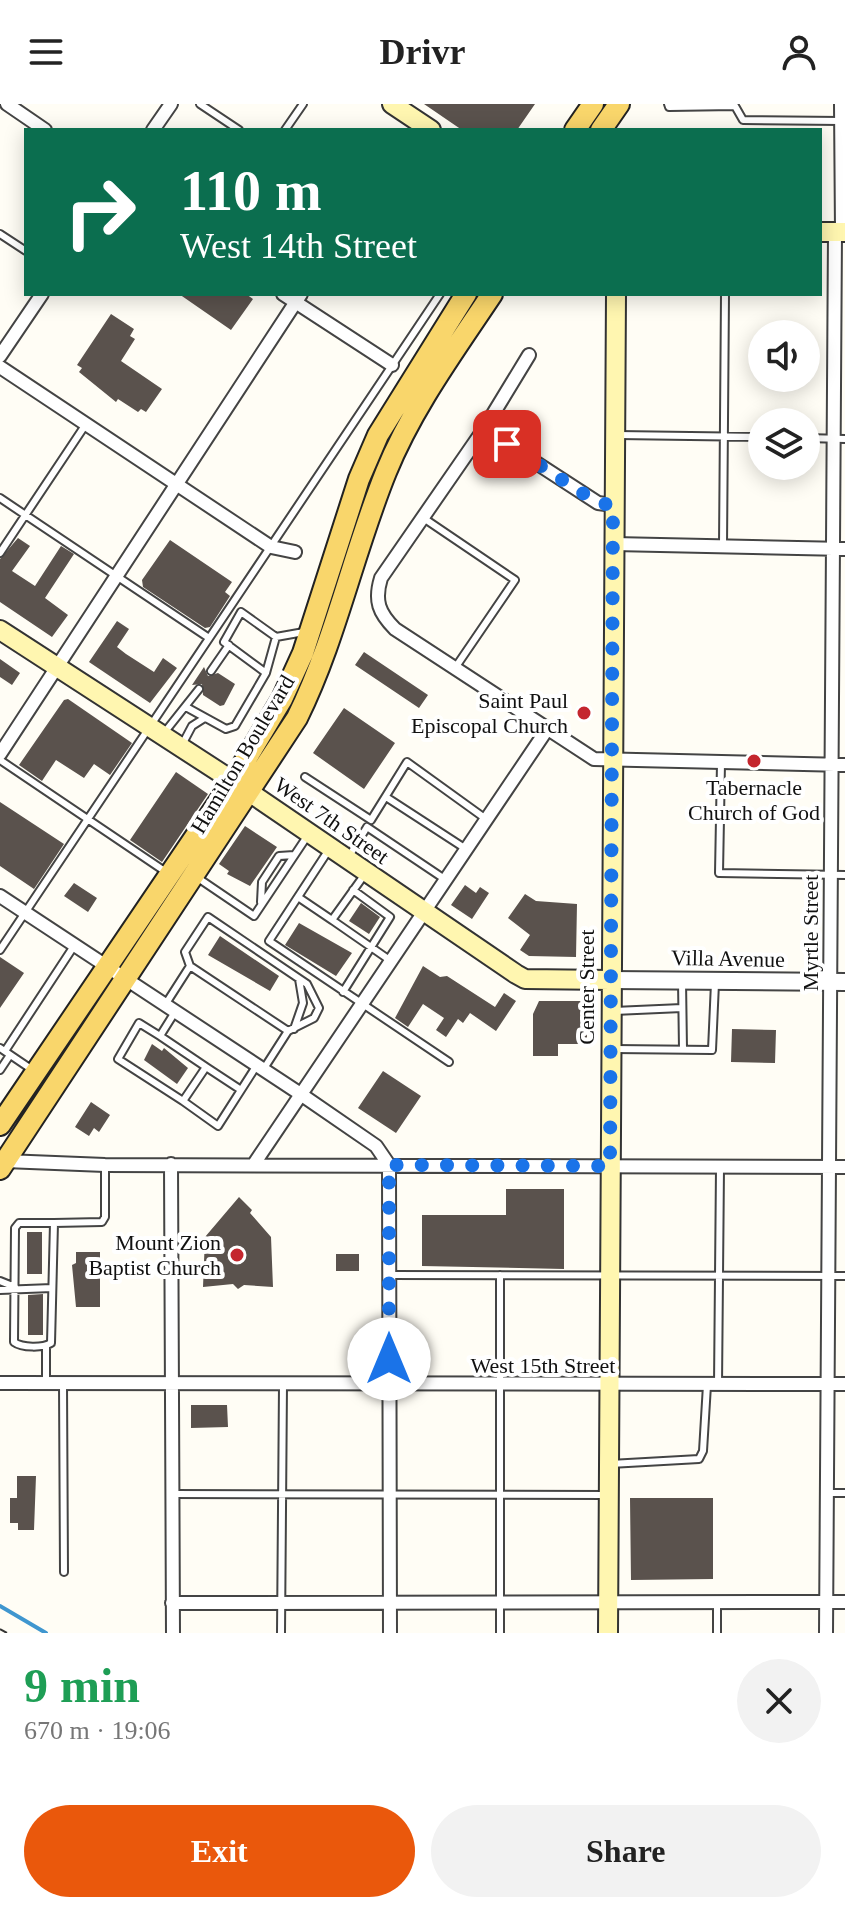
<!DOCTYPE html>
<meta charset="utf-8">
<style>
body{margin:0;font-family:Georgia,serif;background:#f2f2f2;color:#222;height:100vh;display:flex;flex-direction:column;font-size:30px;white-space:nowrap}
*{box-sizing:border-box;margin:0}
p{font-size:26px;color:#767676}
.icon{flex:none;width:44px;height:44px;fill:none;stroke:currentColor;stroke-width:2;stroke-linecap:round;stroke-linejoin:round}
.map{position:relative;height:1529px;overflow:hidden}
.side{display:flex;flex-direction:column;background:#fff;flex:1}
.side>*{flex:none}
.guide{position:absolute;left:24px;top:24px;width:798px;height:168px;border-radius:0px;box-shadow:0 4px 20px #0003;background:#0b6e4f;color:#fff;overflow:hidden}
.tools{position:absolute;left:748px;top:216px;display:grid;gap:16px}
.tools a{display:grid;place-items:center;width:72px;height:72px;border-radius:50%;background:#fff;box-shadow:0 4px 20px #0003;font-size:40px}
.pin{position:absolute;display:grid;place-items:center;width:68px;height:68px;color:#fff;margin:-34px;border-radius:16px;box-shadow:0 4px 12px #0006}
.me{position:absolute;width:88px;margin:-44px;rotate:0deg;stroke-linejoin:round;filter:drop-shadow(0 0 6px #0008)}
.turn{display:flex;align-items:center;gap:28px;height:168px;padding:0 24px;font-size:36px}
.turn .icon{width:104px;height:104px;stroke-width:2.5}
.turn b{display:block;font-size:56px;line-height:68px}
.round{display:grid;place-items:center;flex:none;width:84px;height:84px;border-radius:42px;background:#f2f2f2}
.summary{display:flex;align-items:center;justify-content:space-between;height:136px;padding:0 24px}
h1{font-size:48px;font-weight:700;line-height:60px;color:#1e9e55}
.primary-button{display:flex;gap:16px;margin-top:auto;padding:16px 24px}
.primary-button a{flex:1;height:92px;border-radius:48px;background:#ea580c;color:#fff;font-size:32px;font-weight:700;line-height:92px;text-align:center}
.primary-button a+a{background:#f2f2f2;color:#222}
header{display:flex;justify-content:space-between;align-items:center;height:104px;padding:0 24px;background:#fff;font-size:36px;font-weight:700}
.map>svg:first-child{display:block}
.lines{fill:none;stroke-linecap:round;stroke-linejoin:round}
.stream{stroke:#3f96cf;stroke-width:4}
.building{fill:#5a524d}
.service-casing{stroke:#444;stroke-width:10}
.minor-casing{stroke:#444;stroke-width:16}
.tertiary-casing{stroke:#444;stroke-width:20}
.secondary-casing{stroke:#333;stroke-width:22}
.primary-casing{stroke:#222;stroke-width:24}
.path{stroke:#333;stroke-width:2;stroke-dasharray:8 4;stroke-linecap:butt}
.service{stroke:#fff;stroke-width:6}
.minor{stroke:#fff;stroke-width:12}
.tertiary{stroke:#fff;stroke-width:16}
.secondary{stroke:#fff6b0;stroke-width:18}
.primary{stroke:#f9d66b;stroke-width:20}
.route{stroke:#1a73e8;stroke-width:14;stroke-dasharray:0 25.2}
.poi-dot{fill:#c4262e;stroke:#fff;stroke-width:3}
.labels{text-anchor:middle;stroke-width:8;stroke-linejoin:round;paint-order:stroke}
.poi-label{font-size:22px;fill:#111;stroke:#fff;text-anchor:end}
.street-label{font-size:22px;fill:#111;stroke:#fff}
</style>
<header><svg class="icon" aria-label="menu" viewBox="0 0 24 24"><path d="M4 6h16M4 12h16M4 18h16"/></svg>Drivr<svg class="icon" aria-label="person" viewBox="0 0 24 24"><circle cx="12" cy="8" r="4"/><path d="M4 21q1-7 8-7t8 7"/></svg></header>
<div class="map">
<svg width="845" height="1529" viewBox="0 0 845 1529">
<rect width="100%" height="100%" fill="#fffdf5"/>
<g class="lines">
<!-- stream -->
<path class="stream" d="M0 1502 46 1529"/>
</g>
<!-- building -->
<path class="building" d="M424 0H535L517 26H462Z
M179 190H246L253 195 231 226Z
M111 210 134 225 130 232 135 235 121 257 162 285 146 308 141 305 138 308 118 295 116 298 79 268 82 264 77 261Z
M18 434 30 442 12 467 35 482 61 442 74 450 45 494 68 511 52 533 0 498V455Z
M170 436 232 478 225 488 230 492 210 523 205 524 143 483 142 476Z
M117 517 129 525 117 543 126 550 154 568 163 554 177 564 150 599 89 558Z
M364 548 428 591 419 604 355 561Z
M0 555 20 569 12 581 0 573Z
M204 563 208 572 218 569 235 580 224 601 220 602 203 591 202 580 192 581Z
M68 595 132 639 110 671 94 660 84 674 56 656 42 677 19 661 64 596Z
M344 604 395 639 364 685 313 649Z
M176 668 208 690 162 758 130 736Z
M0 698 64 740 34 785 0 762Z
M245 722 277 743 250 782 227 770 229 767 219 760Z
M74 779 97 794 88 808 64 792Z
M465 781 476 789 480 783 489 789 472 815 451 801Z
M525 790 536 797 577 800 576 853 529 852 520 846 530 831 508 814Z
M361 799 380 813 369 830 349 817Z
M299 819 352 849 336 872 285 841Z
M220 832 279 872 270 887 208 851Z
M0 853 24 869 0 904Z
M423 862 440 873 447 872 495 903 504 889 516 897 496 927 470 909 463 919 458 915 446 933 436 926 444 914 423 900 408 923 395 914Z
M539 897H587V940H558V952H533V910Z
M732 925 776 926 775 959 731 958Z
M152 940 162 947 164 944 188 964 177 980 144 956Z
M383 967 421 992 396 1029 358 1004Z
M91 998 110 1011 99 1028 94 1024 89 1032 75 1023Z
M506 1085H564V1165L422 1162V1111H506Z
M239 1093 252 1106 250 1109 271 1133 273 1183 244 1181 238 1185 233 1180 203 1183 205 1133Z
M27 1128H42V1170H27Z
M76 1148H100V1203H76L72 1161 76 1159Z
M336 1150H359V1167H336Z
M43 1190V1231H28V1191Z
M191 1301H227L228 1323 191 1324Z
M17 1372H36L34 1426H18V1419H10V1394H17Z
M630 1394H713V1475L631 1476Z"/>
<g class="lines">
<!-- service casing -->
<g class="service-casing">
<path id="service" d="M200 0 239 26
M668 0 669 3 735 2 743 16 841 17
M285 26 303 0
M0 130 26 147
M618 331 762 333
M806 334 845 335
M0 394 209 534
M422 413 515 476 455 564
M723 442 725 190
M0 449 86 320
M276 533 304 528
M211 567 229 541
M186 603 226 625 235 622 266 569 276 533 241 508 224 538 266 569
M164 629 199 585
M183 639 192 622 203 615
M0 656 166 768
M721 659 719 769 845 771
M305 673 371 716 407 658 486 715
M386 693 466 745
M367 723 446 776
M330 744 269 837 449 958
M348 754 367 723
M365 770 332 816 391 857
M198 774 254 812 308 731
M298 793 332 816
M261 798 262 778 279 752 294 751
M0 846 440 190
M190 862 185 848 208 813 307 880 319 904 314 914 288 927 263 966
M682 877 683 945
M343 888 390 813 353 786
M165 901 190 862 288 927
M614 907 682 904
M294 925 303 899 299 875
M160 932 206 963 183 997 118 955 139 919 160 932 175 908
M0 944 34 967
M614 945 712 946 715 879
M5 947 74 842
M206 963 241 986
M0 966 10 951
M183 997 218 1022 257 961
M19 1119H54L51 1239C43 1244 22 1244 14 1238L15 1124Z
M54 1119 102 1118 105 1113V1061
M389 1171 845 1172
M500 1171V1529
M0 1177 15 1183
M0 1186 52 1184
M46 1242V1279
M63 1280 64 1468
M718 1281 720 1064
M610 1360 699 1355 703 1347 707 1281
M826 1389H845
M172 1390 608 1391
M717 1498V1529
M281 1529 283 1281"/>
</g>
<!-- minor casing -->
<g class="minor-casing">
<path id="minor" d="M7 0 45 26
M841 0 842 128
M153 26 171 0
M283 190 392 261
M529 251 484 325 381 474C374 497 379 509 395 525L594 655 845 661
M0 252 42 190
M0 263 271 443 295 448
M484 325 598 399 613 401
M614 440 845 445
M0 650 301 190
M0 792 299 989 376 1042 389 1061 390 1529
M5 1057 105 1061 845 1063
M171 1060 173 1529
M254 1060 548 624
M0 1279 845 1280
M172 1499 845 1498
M826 1529 835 128"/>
</g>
<!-- tertiary casing -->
<g class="tertiary-casing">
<path id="tertiary" d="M610 876 845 878"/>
</g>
<!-- secondary casing -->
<g class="secondary-casing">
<path id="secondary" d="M392 0 431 26
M820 128H845
M0 526 233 677 516 870 525 875 610 876
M608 1529 616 190"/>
</g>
<!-- primary casing -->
<g class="primary-casing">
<path id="primary" d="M575 26 593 0
M601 26 619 0
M0 1021 233 677 282 595 303 549 359 375 378 331 466 190
M0 1065 297 614C336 535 353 449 386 368 412 304 454 247 492 190"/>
</g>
<!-- path -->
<path class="path" d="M0 1525 7 1529"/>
<!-- service -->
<use href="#service" class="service"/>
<!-- minor -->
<use href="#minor" class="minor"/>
<!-- tertiary -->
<use href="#tertiary" class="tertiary"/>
<!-- secondary -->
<use href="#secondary" class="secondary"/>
<!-- primary -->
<use href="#primary" class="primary"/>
</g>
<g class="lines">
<!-- route -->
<path class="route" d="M389 1255V1061L610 1062 613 401 598 399 507 340"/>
</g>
<!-- markers -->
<g class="poi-dot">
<circle cx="584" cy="609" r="8"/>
<circle cx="754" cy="657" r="8"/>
<circle cx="237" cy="1151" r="8"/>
</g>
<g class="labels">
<!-- poi labels -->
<g class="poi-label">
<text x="568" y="604">Saint Paul<tspan x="568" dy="25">Episcopal Church</tspan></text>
<text x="754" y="691" text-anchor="middle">Tabernacle<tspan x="754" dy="25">Church of God</tspan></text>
<text x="221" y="1146">Mount Zion<tspan x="221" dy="25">Baptist Church</tspan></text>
</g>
<!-- street labels -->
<g class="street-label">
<text transform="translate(242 650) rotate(-59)" y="8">Hamilton Boulevard</text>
<text transform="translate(332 716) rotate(35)" y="8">West 7th Street</text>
<text transform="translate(810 829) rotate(-90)" y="8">Myrtle Street</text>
<text transform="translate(728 854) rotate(1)" y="8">Villa Avenue</text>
<text transform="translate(586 883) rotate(-90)" y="8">Center Street</text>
<text x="543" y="1269">West 15th Street</text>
</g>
</g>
</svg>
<div class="tools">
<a><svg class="icon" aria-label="sound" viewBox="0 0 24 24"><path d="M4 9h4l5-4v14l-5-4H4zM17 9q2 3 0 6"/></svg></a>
<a><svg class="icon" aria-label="layers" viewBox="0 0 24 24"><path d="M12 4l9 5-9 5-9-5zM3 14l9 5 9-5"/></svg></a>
</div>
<div class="pin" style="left:507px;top:340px;background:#d93025"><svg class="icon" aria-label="arrive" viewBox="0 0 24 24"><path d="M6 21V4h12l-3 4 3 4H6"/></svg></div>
<svg class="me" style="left:389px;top:1255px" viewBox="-20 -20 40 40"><circle r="19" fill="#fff"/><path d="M0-13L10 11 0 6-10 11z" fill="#1a73e8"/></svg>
<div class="guide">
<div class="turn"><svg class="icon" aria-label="right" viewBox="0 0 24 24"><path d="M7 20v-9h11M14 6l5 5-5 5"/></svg><div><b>110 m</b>West 14th Street</div></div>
</div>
</div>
<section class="side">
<div class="summary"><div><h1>9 min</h1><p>670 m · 19:06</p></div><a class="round"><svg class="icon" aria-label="close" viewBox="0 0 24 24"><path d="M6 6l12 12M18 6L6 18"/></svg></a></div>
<div class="primary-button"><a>Exit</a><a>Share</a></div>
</section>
